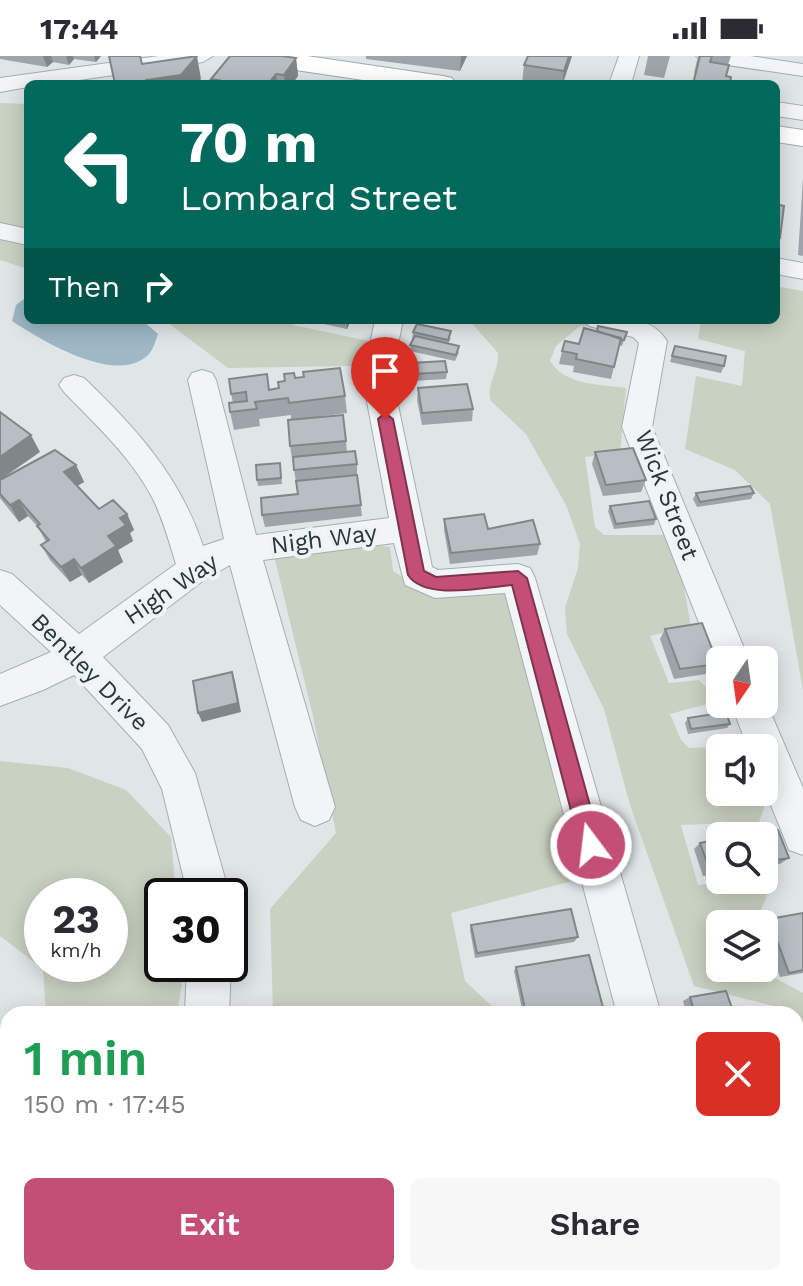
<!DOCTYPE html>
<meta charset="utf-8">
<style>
body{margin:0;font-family:"Work Sans",sans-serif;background:#f7f7f7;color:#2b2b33;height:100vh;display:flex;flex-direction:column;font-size:30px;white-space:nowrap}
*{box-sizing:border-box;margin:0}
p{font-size:26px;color:#7c7c81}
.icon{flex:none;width:44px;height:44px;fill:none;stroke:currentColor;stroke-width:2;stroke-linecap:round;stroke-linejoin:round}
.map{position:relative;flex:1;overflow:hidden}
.drawer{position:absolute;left:0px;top:950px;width:804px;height:280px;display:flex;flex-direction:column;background:#fff;border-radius:24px 24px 0 0;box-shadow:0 4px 20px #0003}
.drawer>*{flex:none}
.hud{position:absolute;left:24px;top:24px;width:756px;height:244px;border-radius:12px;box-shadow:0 4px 20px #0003;background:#00695c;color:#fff;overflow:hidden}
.needle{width:52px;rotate:193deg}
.fabs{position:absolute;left:706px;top:590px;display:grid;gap:16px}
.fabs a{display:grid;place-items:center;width:72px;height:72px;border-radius:12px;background:#fff;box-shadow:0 4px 20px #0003;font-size:40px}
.speed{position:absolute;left:24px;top:822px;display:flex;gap:16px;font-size:40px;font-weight:700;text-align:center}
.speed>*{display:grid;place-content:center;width:104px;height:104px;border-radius:50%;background:#fff;box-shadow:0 4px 20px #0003;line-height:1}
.speed small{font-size:20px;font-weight:400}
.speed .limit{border:4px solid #111;border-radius:12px;background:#fff;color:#111}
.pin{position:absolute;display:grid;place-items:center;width:68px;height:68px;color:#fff;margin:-82px -34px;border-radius:50% 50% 50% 0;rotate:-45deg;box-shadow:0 0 8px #0007}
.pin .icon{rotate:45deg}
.me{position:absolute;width:88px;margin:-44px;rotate:345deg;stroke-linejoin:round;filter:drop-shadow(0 0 6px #0008)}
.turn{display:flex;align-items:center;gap:28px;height:168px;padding:0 24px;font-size:36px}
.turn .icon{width:104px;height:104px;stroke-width:2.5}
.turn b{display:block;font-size:56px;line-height:68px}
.then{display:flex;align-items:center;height:76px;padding:0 24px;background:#0003;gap:16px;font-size:30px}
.round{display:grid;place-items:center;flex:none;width:84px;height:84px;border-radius:12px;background:#f7f7f7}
.head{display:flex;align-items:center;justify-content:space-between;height:136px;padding:0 24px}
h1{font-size:48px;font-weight:600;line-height:60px;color:#1e9e55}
.primary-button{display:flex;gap:16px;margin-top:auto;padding:16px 24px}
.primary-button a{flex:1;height:92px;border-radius:12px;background:#c34f76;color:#fff;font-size:32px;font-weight:600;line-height:92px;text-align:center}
.primary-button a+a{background:#f7f7f7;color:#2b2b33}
.status{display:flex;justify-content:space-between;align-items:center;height:56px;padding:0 40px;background:#fff;direction:ltr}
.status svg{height:22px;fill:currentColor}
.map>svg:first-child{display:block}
.green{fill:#c9d1c2;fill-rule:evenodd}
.water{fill:#9eb8c5}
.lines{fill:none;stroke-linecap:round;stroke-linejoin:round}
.minor-casing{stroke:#a6adb2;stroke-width:2}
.major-casing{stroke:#a0abb2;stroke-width:2}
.minor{fill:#f2f5f6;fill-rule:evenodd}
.major{fill:#fff;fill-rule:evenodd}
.wall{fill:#9ea4a9}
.shaded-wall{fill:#818689}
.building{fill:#b8bfc4;stroke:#818689;stroke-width:2}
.route{fill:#c34f76;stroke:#7f334d;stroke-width:2}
.labels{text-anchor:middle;stroke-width:8;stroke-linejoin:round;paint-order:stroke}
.street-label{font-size:24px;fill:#2a353e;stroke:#eff3f5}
</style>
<div class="status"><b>17:44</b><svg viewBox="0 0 49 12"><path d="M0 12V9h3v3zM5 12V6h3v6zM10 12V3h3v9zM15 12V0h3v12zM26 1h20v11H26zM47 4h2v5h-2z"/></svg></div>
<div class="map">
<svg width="803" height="1230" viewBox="0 0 803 1230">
<rect width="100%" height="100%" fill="#e0e5e8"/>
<!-- green -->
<path class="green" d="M0 47 28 48V213L0 204Z
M776 230 803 235V634L770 448 735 414 685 393 696 320 742 330 745 295 698 283 701 264H776Z
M164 264H292L293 269 374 286 353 310 228 312Z
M469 264H600L604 271 580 270 556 290 550 305C566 330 599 328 626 332L620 397 585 401 595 471 604 479H668L681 516 691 570 650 580 669 627 699 624 712 638 711 647 670 658 681 684 689 692 735 690 720 692V736H758L765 749 759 766 681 769 698 829 775 821 755 868H720V912H764L769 919 803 937V1027L796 1005V958H781L778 951 694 930 630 749 604 653 567 578 565 552 578 512 580 488 566 449 526 378 491 345C485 330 500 314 498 297Z
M366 488 390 491 393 515 430 539 504 534 580 823 451 857 465 925 500 958H273L270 853 336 777 313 660 274 500Z
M0 705 68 712 126 734 171 781 176 840H162V908H182L183 921 177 958H46L43 913 0 880ZM110 840V908H42V840Z
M803 1036V1212L796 1215V1047Z
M271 1222H669L671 1230H269Z"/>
<!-- water -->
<path class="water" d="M28 240V264H142L158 278C155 286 153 295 147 300 114 329 41 284 12 265L16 249Z"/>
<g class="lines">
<!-- minor casing -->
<g class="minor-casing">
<path id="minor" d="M159 0H213L203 6 52 28H28V31L0 36V22Z
M619 0H639L631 28H609Z
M696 0H750L803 8V20L706 6Z
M776 46 803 50V64L776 60Z
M0 167 28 173V189L0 183Z
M776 202 803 207V223L776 218Z
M375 264H403L393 312 395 335 432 511 438 514 518 508 530 512 535 522 661 958H617L505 537 435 542 405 529 394 487 263 504 335 751 329 764 315 770 301 764 295 751 230 509 204 524 103 601 168 669 195 717 230 840H188L162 733 142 693 74 619 43 634 0 650V618L51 596 0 549V514L12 518 79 578 176 508C169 486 163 463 153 443 132 402 96 369 64 336L59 329 64 322 74 319 84 322C136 372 180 420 203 490L224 483 188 324 192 317 202 314 212 317 216 324 256 479 389 462 365 335V312Z
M585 264C615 264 649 256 667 285L652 371 749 604H720L718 615 622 371 639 287 633 281 589 270Z
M764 641 803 732V799L789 794 764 732V692H748L731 648H764Z
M230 907 231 908 229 958H185L187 908Z
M113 1222H163L162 1230H110Z
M690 1222H740L743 1230H691Z"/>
</g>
<!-- major casing -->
<g class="major-casing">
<path id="major" d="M242 0H307L443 20 452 22 456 28H390L255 8 246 5Z
M776 70 803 74V90L776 86Z"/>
</g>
<!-- minor -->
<use href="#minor" class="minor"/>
<!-- major -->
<use href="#major" class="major"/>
</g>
<!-- wall -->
<path class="wall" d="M0 0H101L96 6 74 3 69 9 53 6 47 11 0 3Z
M366 0H467L460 15 366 3Z
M528 0H572L563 28 522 27 524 9Z
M648 0H670L664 22 644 19Z
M698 0H731L728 9 694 17Z
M296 2 298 20 292 28H212L211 23Z
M803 122V200L798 199Z
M305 264H351L347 273Z
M597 275 627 276 622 290 619 289 611 323 573 316 574 310 559 308 562 295 579 288Z
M413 276 451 282 448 288 459 296 455 305 410 295Z
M675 290 724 310 721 317 670 306Z
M411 307 447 316 446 323 413 325Z
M295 322 345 340 347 357 308 362 346 385 347 396 357 408V420L362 460 265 471 262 459 298 438 290 390 291 359 259 363 260 370 234 374 230 356 233 347 231 338 279 332Z
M418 332 473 353 472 365 422 369 417 344Z
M595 396 646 424 641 436 603 440 592 408Z
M280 407 282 428 258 430 257 424Z
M76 409 84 426 77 430 99 453 127 458 134 474 130 477 133 485 118 494 123 506 89 527 82 519 70 526 50 504 41 489 46 486 38 471 28 460 19 466 0 442V424Z
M696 437H754L751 443 697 451 693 443Z
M610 450 656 463 654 469 614 473 608 455Z
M444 463 488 473 540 488 537 499 450 508 444 474Z
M665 573 718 608 712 617 674 623 660 583Z
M688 662 730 668 727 672 688 678 685 667Z
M764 780 789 802 780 808 764 811Z
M720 783V818L703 820 694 793 700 787Z
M803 857V917L780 921 764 878V868H761L769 863Z
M471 869 578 881 574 886 475 902 470 874Z
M516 911 604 955 600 958H523L514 915Z
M690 941 734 958H687L683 945Z"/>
<!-- shaded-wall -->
<path class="shaded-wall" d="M43 0H51L53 6 47 11Z
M66 0H73L74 3 69 9Z
M94 0H101L96 6Z
M197 0 201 23 197 28H147L146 24Z
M461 0H467L460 15Z
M569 0H572L562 28 564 15Z
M296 2 298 20 292 28H285L284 19Z
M276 18 277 28H268Z
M346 264H351L347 273Z
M31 379 40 396 0 424V401Z
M76 409 84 426 72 433 64 416Z
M19 444 28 460 19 466 10 449Z
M127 458 134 474 130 477 133 485 118 494 123 506 89 527 81 512 108 480 120 462Z
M74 503 82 519 70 526 61 511Z
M232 616 235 625 241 656 202 666 198 657Z
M0 1155 8 1162V1176L0 1187Z"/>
<!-- building -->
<path class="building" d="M109 0H140L142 8 197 0 181 19 146 24 147 28H115Z
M230 0H282L296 2 284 19 276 18 268 28H240L211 23Z
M528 0H569L564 15 524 9Z
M700 0H712L710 6 729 9 726 20 731 21 730 28H693Z
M776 148 784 150 780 182H776Z
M417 268 451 275 448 284 413 276Z
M598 270 627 276 624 284 597 275Z
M584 272 621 282 614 311 576 303 577 298 562 295 565 285 579 288Z
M415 280 459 290 456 299 410 289Z
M675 290 726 300 724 310 672 300Z
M445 305 447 316 413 318 411 307Z
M340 312 345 340 289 347 288 342 255 346 257 353 230 356 229 347 247 345 246 336 231 338 229 323 267 318 269 334 279 332 278 326 285 325 284 318 294 317 295 322 304 321 303 316Z
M467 328 473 353 422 357 418 332Z
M0 356 31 379 0 401Z
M343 359 346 385 290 390 288 364Z
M633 392 646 424 606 429 595 396Z
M55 394 76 409 64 416 99 453 113 444 127 458 120 462 126 469 108 480 116 490 81 512 74 503 61 511 41 489 49 484 37 470 40 468 19 444 10 449 0 438V424Z
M355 395 357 408 294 414 293 401Z
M280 407 281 422 257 424 256 409Z
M357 419 361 449 262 459 261 442 298 438 296 425Z
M750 430 754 437 700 446 696 437Z
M649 445 656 463 616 468 610 450Z
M484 458 488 473 533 464 540 488 451 497 444 463Z
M702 567 718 608 680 613 665 573Z
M232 616 238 647 198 657 193 625Z
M726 656 730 668 691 673 688 662Z
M778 774 789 802 764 806V780H741Z
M720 783V813L710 814 700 787Z
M571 853 578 881 477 897 471 869Z
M803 857V914L789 917 769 863Z
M589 899 604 955 587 958H526L516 911Z
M726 935 734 958H695L690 941Z"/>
<!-- route -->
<path class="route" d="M385 357 393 363 424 515 436 521 518 515 527 522 601 789 598 796 591 799 583 796 580 789 512 529C485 531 425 545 408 519L378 363Z"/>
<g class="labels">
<!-- street labels -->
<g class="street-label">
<text transform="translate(667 439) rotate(69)" y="8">Wick Street</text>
<text transform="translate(324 483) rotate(-7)" y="8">Nigh Way</text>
<text transform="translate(171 533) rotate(-34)" y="8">High Way</text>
<text transform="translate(90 616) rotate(45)" y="8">Bentley Drive</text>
</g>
</g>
</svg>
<div class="fabs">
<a><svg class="needle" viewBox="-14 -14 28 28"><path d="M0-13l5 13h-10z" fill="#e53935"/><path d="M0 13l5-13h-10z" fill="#7c7c81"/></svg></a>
<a><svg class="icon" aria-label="sound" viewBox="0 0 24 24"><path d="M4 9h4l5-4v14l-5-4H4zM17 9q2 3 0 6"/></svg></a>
<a><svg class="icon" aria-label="search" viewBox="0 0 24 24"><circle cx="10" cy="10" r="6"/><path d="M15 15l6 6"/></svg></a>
<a><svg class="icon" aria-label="layers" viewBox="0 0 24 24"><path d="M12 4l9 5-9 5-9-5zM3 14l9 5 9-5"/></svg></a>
</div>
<div class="speed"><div>23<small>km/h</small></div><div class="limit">30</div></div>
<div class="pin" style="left:385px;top:363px;background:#d93025"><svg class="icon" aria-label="arrive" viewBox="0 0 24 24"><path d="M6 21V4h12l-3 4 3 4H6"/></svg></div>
<svg class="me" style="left:591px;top:789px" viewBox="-20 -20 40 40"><circle r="17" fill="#c34f76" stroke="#fff" stroke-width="3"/><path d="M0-11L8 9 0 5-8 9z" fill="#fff"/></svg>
<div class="hud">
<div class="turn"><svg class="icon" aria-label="left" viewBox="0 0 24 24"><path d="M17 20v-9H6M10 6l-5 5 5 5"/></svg><div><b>70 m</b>Lombard Street</div></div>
<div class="then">Then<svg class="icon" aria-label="right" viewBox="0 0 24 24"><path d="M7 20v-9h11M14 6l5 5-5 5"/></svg></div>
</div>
<section class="drawer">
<div class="head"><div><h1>1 min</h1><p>150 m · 17:45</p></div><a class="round" style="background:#d93025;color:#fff"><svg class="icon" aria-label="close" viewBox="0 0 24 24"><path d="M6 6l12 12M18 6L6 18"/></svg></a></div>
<div class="primary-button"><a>Exit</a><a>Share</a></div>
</section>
</div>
